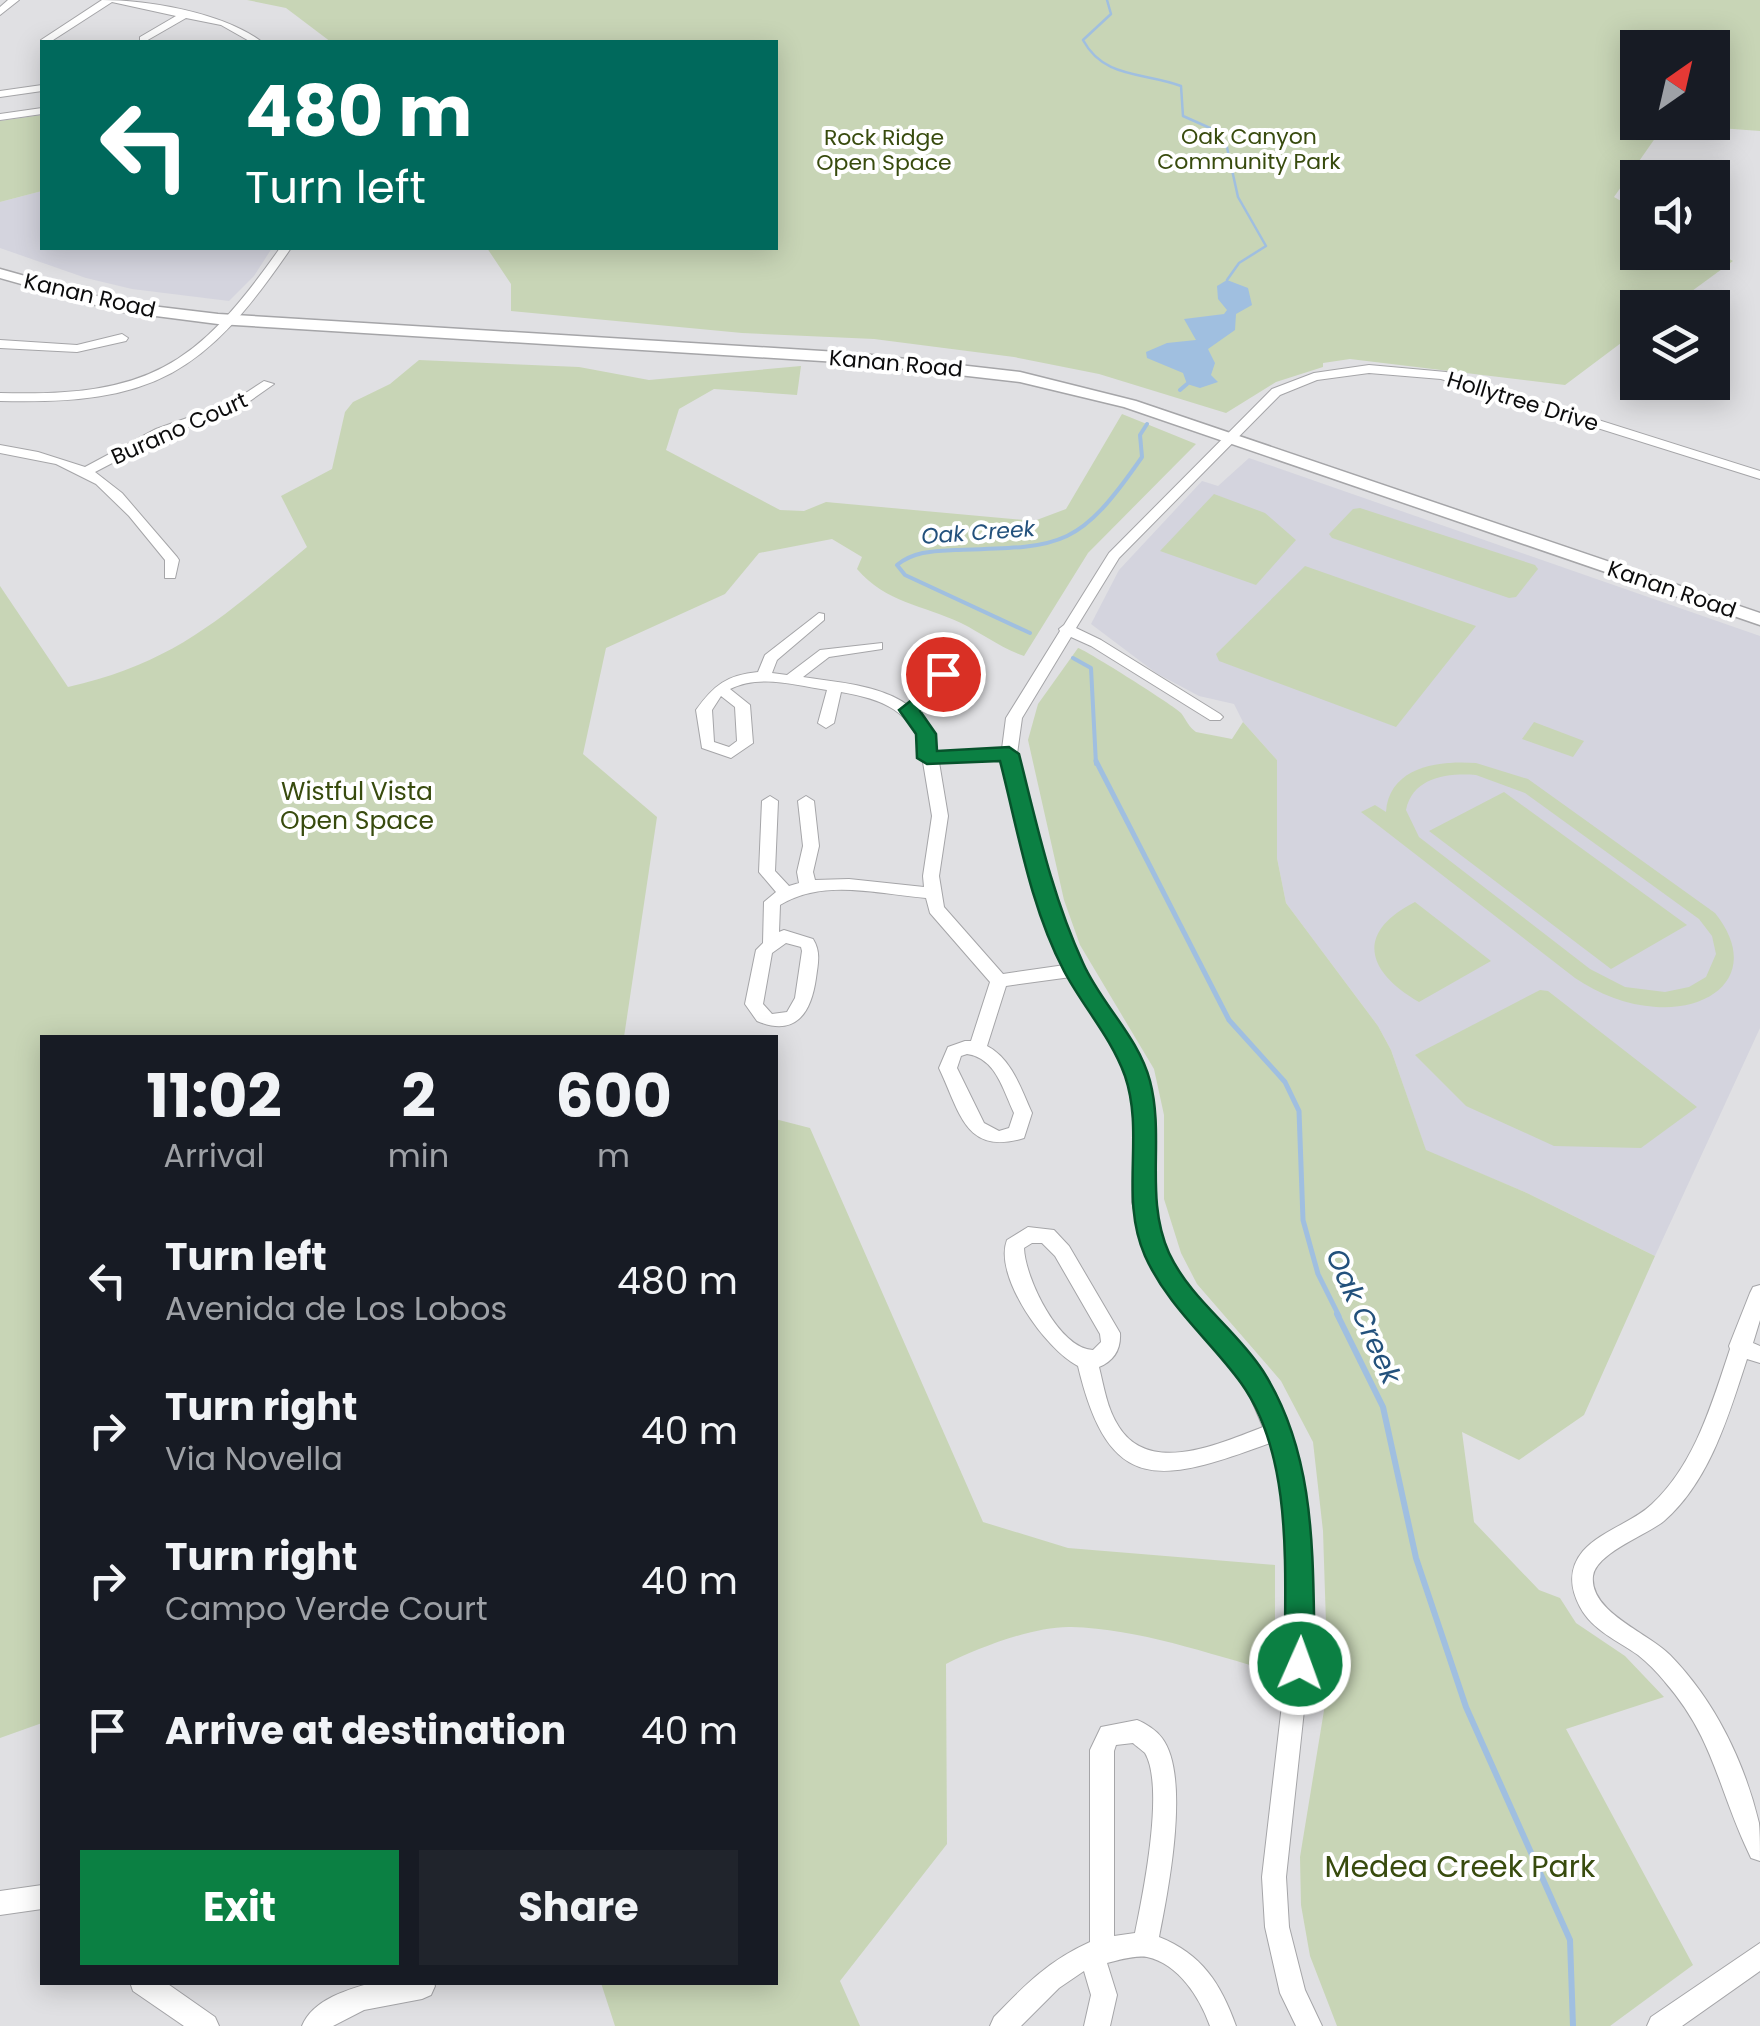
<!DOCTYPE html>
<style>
body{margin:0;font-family:Poppins,sans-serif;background:#20242c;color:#f1f3f6;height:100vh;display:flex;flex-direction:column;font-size:38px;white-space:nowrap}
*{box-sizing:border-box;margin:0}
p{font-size:32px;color:#9ea1a6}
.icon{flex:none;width:55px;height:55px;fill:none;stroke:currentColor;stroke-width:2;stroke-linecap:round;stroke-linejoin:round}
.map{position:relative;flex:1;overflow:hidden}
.details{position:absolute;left:40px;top:1035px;width:738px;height:950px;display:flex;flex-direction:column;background:#171b24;border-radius:0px;box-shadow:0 5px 25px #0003}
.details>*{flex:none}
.hud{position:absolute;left:40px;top:40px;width:738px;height:210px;border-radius:0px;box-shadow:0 5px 25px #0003;background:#00695c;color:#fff;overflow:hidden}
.needle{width:65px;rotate:34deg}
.tools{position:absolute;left:1620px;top:30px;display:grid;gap:20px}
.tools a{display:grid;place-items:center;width:110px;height:110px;border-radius:0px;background:#171b24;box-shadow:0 5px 25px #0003;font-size:50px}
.pin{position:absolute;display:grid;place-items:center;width:85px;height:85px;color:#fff;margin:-42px;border:5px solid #fff;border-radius:50%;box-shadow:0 2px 10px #0007}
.me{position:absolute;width:110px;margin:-55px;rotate:2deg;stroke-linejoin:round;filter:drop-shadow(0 0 8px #0008)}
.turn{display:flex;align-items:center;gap:35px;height:210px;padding:0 40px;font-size:45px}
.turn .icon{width:130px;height:130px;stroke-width:2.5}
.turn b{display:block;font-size:70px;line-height:85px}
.eta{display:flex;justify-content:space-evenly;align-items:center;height:170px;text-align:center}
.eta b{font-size:60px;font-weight:700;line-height:70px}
.button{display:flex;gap:20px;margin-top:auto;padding:20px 40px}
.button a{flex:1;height:115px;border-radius:0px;background:#0b8043;color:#fff;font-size:40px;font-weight:700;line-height:115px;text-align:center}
.button a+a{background:#20242c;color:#f1f3f6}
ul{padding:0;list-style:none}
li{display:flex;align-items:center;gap:30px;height:150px;padding:0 40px}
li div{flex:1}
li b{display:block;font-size:38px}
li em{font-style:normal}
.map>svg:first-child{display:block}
.built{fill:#d4d4de}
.green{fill:#c8d5b6;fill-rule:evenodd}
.water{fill:#a0bfe0}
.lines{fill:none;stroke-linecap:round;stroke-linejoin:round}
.stream-far3{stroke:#a0bfe0;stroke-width:2.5}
.stream-far2{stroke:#a0bfe0;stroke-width:4}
.stream-far1{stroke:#a0bfe0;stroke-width:5}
.stream{stroke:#a0bfe0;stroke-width:6}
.minor-casing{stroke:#a5a5a8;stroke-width:2}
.major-casing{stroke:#a5a5a8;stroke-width:3}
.minor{fill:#fff;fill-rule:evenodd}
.major{fill:#fff;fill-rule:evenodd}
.route{fill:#0b8043;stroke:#07532c;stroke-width:2.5}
.labels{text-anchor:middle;stroke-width:8;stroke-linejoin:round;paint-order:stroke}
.far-park-label{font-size:22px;fill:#384b0e;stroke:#fff}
.far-street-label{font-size:22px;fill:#0c0c0d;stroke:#fff}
.far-water-label{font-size:22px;font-style:italic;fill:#23517c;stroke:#fff}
.park-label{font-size:25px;fill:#384b0e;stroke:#fff}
.water-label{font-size:28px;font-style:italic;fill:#23517c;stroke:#fff}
.near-park-label{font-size:30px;fill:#384b0e;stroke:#fff}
</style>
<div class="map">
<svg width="1760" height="2026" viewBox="0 0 1760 2026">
<rect width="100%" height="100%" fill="#e0e0e3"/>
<!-- built -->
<path class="built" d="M42 191V248H272L254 276 229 301 132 289 86 278 0 248V202Z
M1249 458 1760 636V1028L1655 1256 1527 1193 1426 1151 1391 1050 1378 1026 1286 903 1277 858V760L1243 722 1234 704 1199 696 1156 673 1091 624 1119 570 1202 481 1218 486Z"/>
<!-- green -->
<path class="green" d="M247 0H1760V131L1665 124 1614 197 1637 210 1638 252 1713 250 1733 261 1670 307 1638 308 1637 331 1565 385 1350 359 1323 363V367L1276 382 1226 413 1099 374 1014 357 874 339 742 333 511 311V284L487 248H775V42H331L286 8ZM1638 48H1712V122H1638Z
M42 115V191L0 202V121Z
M419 360 579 367 649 380 801 366 797 395 714 389 679 409 666 450 780 510 804 511 826 502 1034 521 1066 509 1122 414 1196 444 1088 553 1024 656C1001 648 983 634 961 623 923 605 886 603 857 569L862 557 832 539 759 553 725 594 606 648 583 754 657 817 624 1037 42 1038V1723L0 1738V586L68 687C176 663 225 615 307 547L281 496 332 469 345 412 353 402 390 384Z
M1214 494 1265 513 1296 540 1256 585 1160 551Z
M1360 508 1535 565 1538 569 1516 597 1509 598 1332 538 1329 534 1353 509Z
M1305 566 1476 626 1396 727 1219 661 1216 654Z
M1078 648C1086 650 1176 707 1181 713 1187 721 1188 726 1196 732L1232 739 1243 722 1277 760V858L1286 903 1378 1026 1391 1050 1426 1150 1527 1193 1655 1256 1584 1415 1519 1460 1462 1432 1474 1522 1539 1590 1560 1598 1576 1623 1625 1656 1664 1697 1566 1729 1693 1965 1610 2026H1337L1310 1956 1301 1905 1300 1857 1328 1686 1323 1531 1313 1442 1281 1381 1197 1284 1181 1253 1164 1199V1115L1154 1069 1080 945 1064 900 1028 740 1038 704Z
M1534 722 1584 741 1573 757 1522 739Z
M1476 763 1528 779 1715 913C1760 969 1718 1011 1656 1007 1626 1005 1599 994 1575 978L1361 812 1375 805 1386 812C1389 767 1438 760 1476 763ZM1476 775 1525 793 1699 919 1712 936 1716 954 1706 977 1689 987 1665 992 1625 987 1590 969 1419 837 1406 810C1413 777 1447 773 1476 775Z
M1504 792 1687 925 1611 969 1429 831Z
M1415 902 1491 961 1419 1002C1367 972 1354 933 1415 902Z
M1540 990 1548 991 1697 1107 1641 1148 1554 1146 1466 1106 1415 1055Z
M775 1119 810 1128 983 1522 1068 1548 1275 1565V1672C1209 1654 1140 1629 1071 1627 1034 1626 978 1648 946 1664L947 1844 840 1981 860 2026H615L601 1983 775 1982Z"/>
<!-- water -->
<path class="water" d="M1227 280 1248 288 1252 305 1236 314 1235 330 1208 349 1215 363 1211 375 1218 382 1200 388 1187 384 1183 373 1147 358 1146 352 1167 343 1196 340 1184 319 1224 314 1227 310 1218 299 1217 286Z"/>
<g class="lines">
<!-- stream-far3 -->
<path class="stream-far3" d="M1107 0 1111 14 1083 40C1104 79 1144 72 1181 86L1183 116 1210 128 1226 143 1238 197 1266 246 1239 263 1227 280"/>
<!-- stream-far2 -->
<path class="stream-far2" d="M1180 390 1187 384
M1030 633 905 575 897 565C914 551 934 551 955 550 1063 547 1078 549 1142 457L1140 435 1147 424
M1073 658 1091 668 1096 764"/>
<!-- stream-far1 -->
<path class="stream-far1" d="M1096 761 1229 1020 1285 1082 1299 1111 1303 1220 1318 1274 1339 1316"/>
<!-- stream -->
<path class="stream" d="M1337 1314 1383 1407 1416 1558 1466 1707 1570 1940 1573 2026"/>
<!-- minor casing -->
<g class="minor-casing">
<path id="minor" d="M8 0H19L0 15V7Z
M102 0C149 0 224 13 262 42H251L221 25 186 18 146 41H140V37L176 16 112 2 50 42 41 44V40Z
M42 85V91L0 97V91Z
M42 108V114L0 120V114Z
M280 248H291C205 374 154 405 0 401V393C147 397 196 368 280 248Z
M122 334 128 338 126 341 77 352 0 348V340L77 345Z
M1369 365 1446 372 1760 471V479L1441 379 1369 373 1317 380 1280 395 1119 558 1076 628 1101 640 1220 714 1223 717 1220 720H1210L1091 646 1071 637 1022 718 1017 754 1056 906 1083 969 1128 1037 1146 1079 1153 1115 1152 1202 1166 1252 1193 1296 1259 1371 1288 1431 1287 1434 1299 1460 1308 1507 1313 1627 1286 1877 1289 1927 1305 1990 1322 2026H1296L1280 1993 1265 1927 1262 1877 1291 1627 1286 1507 1277 1460 1270 1443C1161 1483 1109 1497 1078 1366 1046 1350 993 1276 1007 1240L1028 1227 1054 1230 1069 1246 1120 1333C1121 1349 1114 1361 1099 1367 1104 1387 1107 1409 1119 1427 1150 1476 1221 1443 1263 1427L1244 1382 1179 1308 1147 1254 1132 1202 1135 1115 1128 1079 1114 1043 1071 977 1006 986 987 1046C1012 1059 1021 1089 1032 1113L1024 1138C965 1156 960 1112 939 1068L948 1047 965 1041H971L990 982 930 913 926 898C878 894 824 878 780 905L779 932 784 930 813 939C821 952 818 963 816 978 811 1014 795 1037 757 1021L745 1004 756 950 763 943 764 902 776 892 759 872 762 801 770 796 778 801 775 871 789 886 799 883 797 872 803 846 798 801 806 796 814 801 819 846 813 872 815 880 849 879 924 887 923 876 932 816 923 762 919 758 922 754C914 711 882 699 841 692L834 723 826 728 818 723 827 690C795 685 760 674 730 689L750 705 753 743 731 758 702 748 696 710C714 685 727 675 758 672L765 655 819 613 824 614V620L777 660 772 673 787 675 820 650 882 643V649L829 657 803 677C857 685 926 688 937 753L1002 749 1006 718 1060 631 1059 629 1064 625 1109 553 1272 389 1314 373ZM721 696 735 707 737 741 729 747 714 742 712 710ZM1003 759 1040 906 1065 965 1003 974 944 907 939 876 948 816 939 762ZM786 943 801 947 802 951 795 998 787 1012 772 1014 763 1004 772 953ZM967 1054C996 1058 1003 1090 1014 1113L1009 1128 999 1131 984 1123 957 1068 961 1056ZM1032 1243H1042L1055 1256 1100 1334 1101 1342 1093 1350C1059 1349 1025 1278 1024 1248Z
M264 381 274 384 240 408 166 435 95 472 122 493 177 557 179 560 175 578H165V560L129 516 96 484 56 464 0 453V445L38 452 85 467 156 429 232 402Z
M932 664 950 674 946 686C931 690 918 692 907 681L910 669ZM930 673 935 676 934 680 922 679V675Z
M1760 1285V1320L1753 1343 1760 1346V1363L1747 1359C1729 1414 1710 1481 1664 1521 1647 1535 1596 1553 1593 1576 1589 1612 1649 1633 1670 1655 1715 1701 1744 1761 1759 1823 1760 1834 1760 1849 1760 1861L1751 1858 1745 1845C1717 1783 1712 1736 1665 1682 1657 1672 1648 1663 1638 1655 1618 1641 1592 1630 1580 1607 1570 1588 1568 1569 1583 1551 1602 1530 1632 1523 1652 1504 1695 1464 1712 1403 1730 1349L1729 1346 1750 1293 1753 1287Z
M1137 1720C1145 1723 1156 1730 1162 1738 1191 1776 1168 1892 1159 1937 1202 1954 1221 1984 1236 2026H1210C1200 1998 1179 1964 1147 1957 1135 1955 1119 1960 1107 1963L1117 1995 1110 2026H1084L1091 1995 1084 1971 1059 1988 1021 2026H990L994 2017C1025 1985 1048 1961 1090 1942V1750L1101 1727ZM1133 1743C1135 1745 1143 1751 1145 1753 1165 1787 1143 1894 1135 1933L1114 1936V1751L1116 1745Z
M42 1885V1909L0 1915V1891Z
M1760 1943V1971L1682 2026H1647L1651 2017Z
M130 1982H165L215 2017 219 2026H184L133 1991Z
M375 1982H433L435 1986 431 1995 422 1999 364 2010 333 2026H302C313 1999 349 1989 375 1982Z"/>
</g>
<!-- major casing -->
<g class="major-casing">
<path id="major" d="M0 269 118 302 218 314 854 353 1020 372 1136 401 1760 613V625L1124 407 1020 382 854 363 218 324 117 311 0 278Z"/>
</g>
<!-- minor -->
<use href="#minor" class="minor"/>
<!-- major -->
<use href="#major" class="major"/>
</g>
<!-- route -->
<path class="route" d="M936 670H950V683L920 711 936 734 937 751 1009 747 1019 754C1037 825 1052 896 1083 963 1101 1004 1138 1036 1150 1081 1165 1138 1144 1197 1169 1253 1191 1300 1235 1328 1263 1371 1319 1459 1312 1564 1315 1664L1310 1674 1300 1678 1289 1674 1285 1664C1284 1577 1295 1458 1241 1383 1209 1339 1168 1307 1145 1256 1119 1197 1145 1135 1125 1076 1111 1037 1083 1007 1064 971 1030 906 1018 831 1000 761L927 764 917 758 916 734 899 710 918 695 923 682 932 679Z"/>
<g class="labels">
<!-- far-park labels -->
<g class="far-park-label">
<text x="1249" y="144">Oak Canyon<tspan x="1249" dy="25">Community Park</tspan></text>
<text x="884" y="145">Rock Ridge<tspan x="884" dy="25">Open Space</tspan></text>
</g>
<!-- far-street labels -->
<g class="far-street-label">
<text transform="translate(90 295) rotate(13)" y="8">Kanan Road</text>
<text transform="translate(896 363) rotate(5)" y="8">Kanan Road</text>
<text transform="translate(1523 401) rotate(17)" y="8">Hollytree Drive</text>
<text transform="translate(179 428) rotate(-24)" y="8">Burano Court</text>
<text transform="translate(1672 589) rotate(19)" y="8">Kanan Road</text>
</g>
<!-- far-water labels -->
<g class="far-water-label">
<text transform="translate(978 532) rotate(-4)" y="8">Oak Creek</text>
</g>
<!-- park labels -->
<g class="park-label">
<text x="357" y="800">Wistful Vista<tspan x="357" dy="29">Open Space</tspan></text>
</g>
<!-- water labels -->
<g class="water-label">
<text transform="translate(1364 1316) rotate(66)" y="10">Oak Creek</text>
</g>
<!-- near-park labels -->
<g class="near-park-label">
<text x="1460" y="1877">Medea Creek Park</text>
</g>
</g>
</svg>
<div class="tools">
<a><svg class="needle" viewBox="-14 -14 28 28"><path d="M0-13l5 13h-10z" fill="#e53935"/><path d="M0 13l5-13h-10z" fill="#9ea1a6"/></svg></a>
<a><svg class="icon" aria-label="sound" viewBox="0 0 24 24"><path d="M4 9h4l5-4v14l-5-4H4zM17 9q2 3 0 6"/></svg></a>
<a><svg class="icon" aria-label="layers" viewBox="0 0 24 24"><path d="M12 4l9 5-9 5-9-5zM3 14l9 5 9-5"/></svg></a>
</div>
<div class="pin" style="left:943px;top:674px;background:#d93025"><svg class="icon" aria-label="arrive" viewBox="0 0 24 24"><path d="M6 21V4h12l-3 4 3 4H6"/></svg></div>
<svg class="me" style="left:1300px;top:1664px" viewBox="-20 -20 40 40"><circle r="17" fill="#0b8043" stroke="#fff" stroke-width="3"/><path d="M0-11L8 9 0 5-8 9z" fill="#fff"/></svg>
<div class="hud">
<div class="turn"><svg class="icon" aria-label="left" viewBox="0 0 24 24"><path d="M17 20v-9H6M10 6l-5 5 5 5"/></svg><div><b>480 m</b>Turn left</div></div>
</div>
<section class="details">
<div class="eta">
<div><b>11:02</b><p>Arrival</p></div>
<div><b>2</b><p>min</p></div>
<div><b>600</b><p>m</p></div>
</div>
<ul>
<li><svg class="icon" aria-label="left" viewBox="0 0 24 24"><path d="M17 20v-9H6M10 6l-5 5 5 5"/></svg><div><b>Turn left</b><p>Avenida de Los Lobos</p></div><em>480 m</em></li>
<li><svg class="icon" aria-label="right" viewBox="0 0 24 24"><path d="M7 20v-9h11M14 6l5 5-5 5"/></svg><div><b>Turn right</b><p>Via Novella</p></div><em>40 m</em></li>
<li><svg class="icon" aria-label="right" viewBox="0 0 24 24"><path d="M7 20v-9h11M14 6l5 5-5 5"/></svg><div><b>Turn right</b><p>Campo Verde Court</p></div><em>40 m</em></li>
<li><svg class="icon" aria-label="arrive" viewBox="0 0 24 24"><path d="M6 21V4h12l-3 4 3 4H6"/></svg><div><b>Arrive at destination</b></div><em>40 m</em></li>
</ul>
<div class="button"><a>Exit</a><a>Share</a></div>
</section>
</div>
